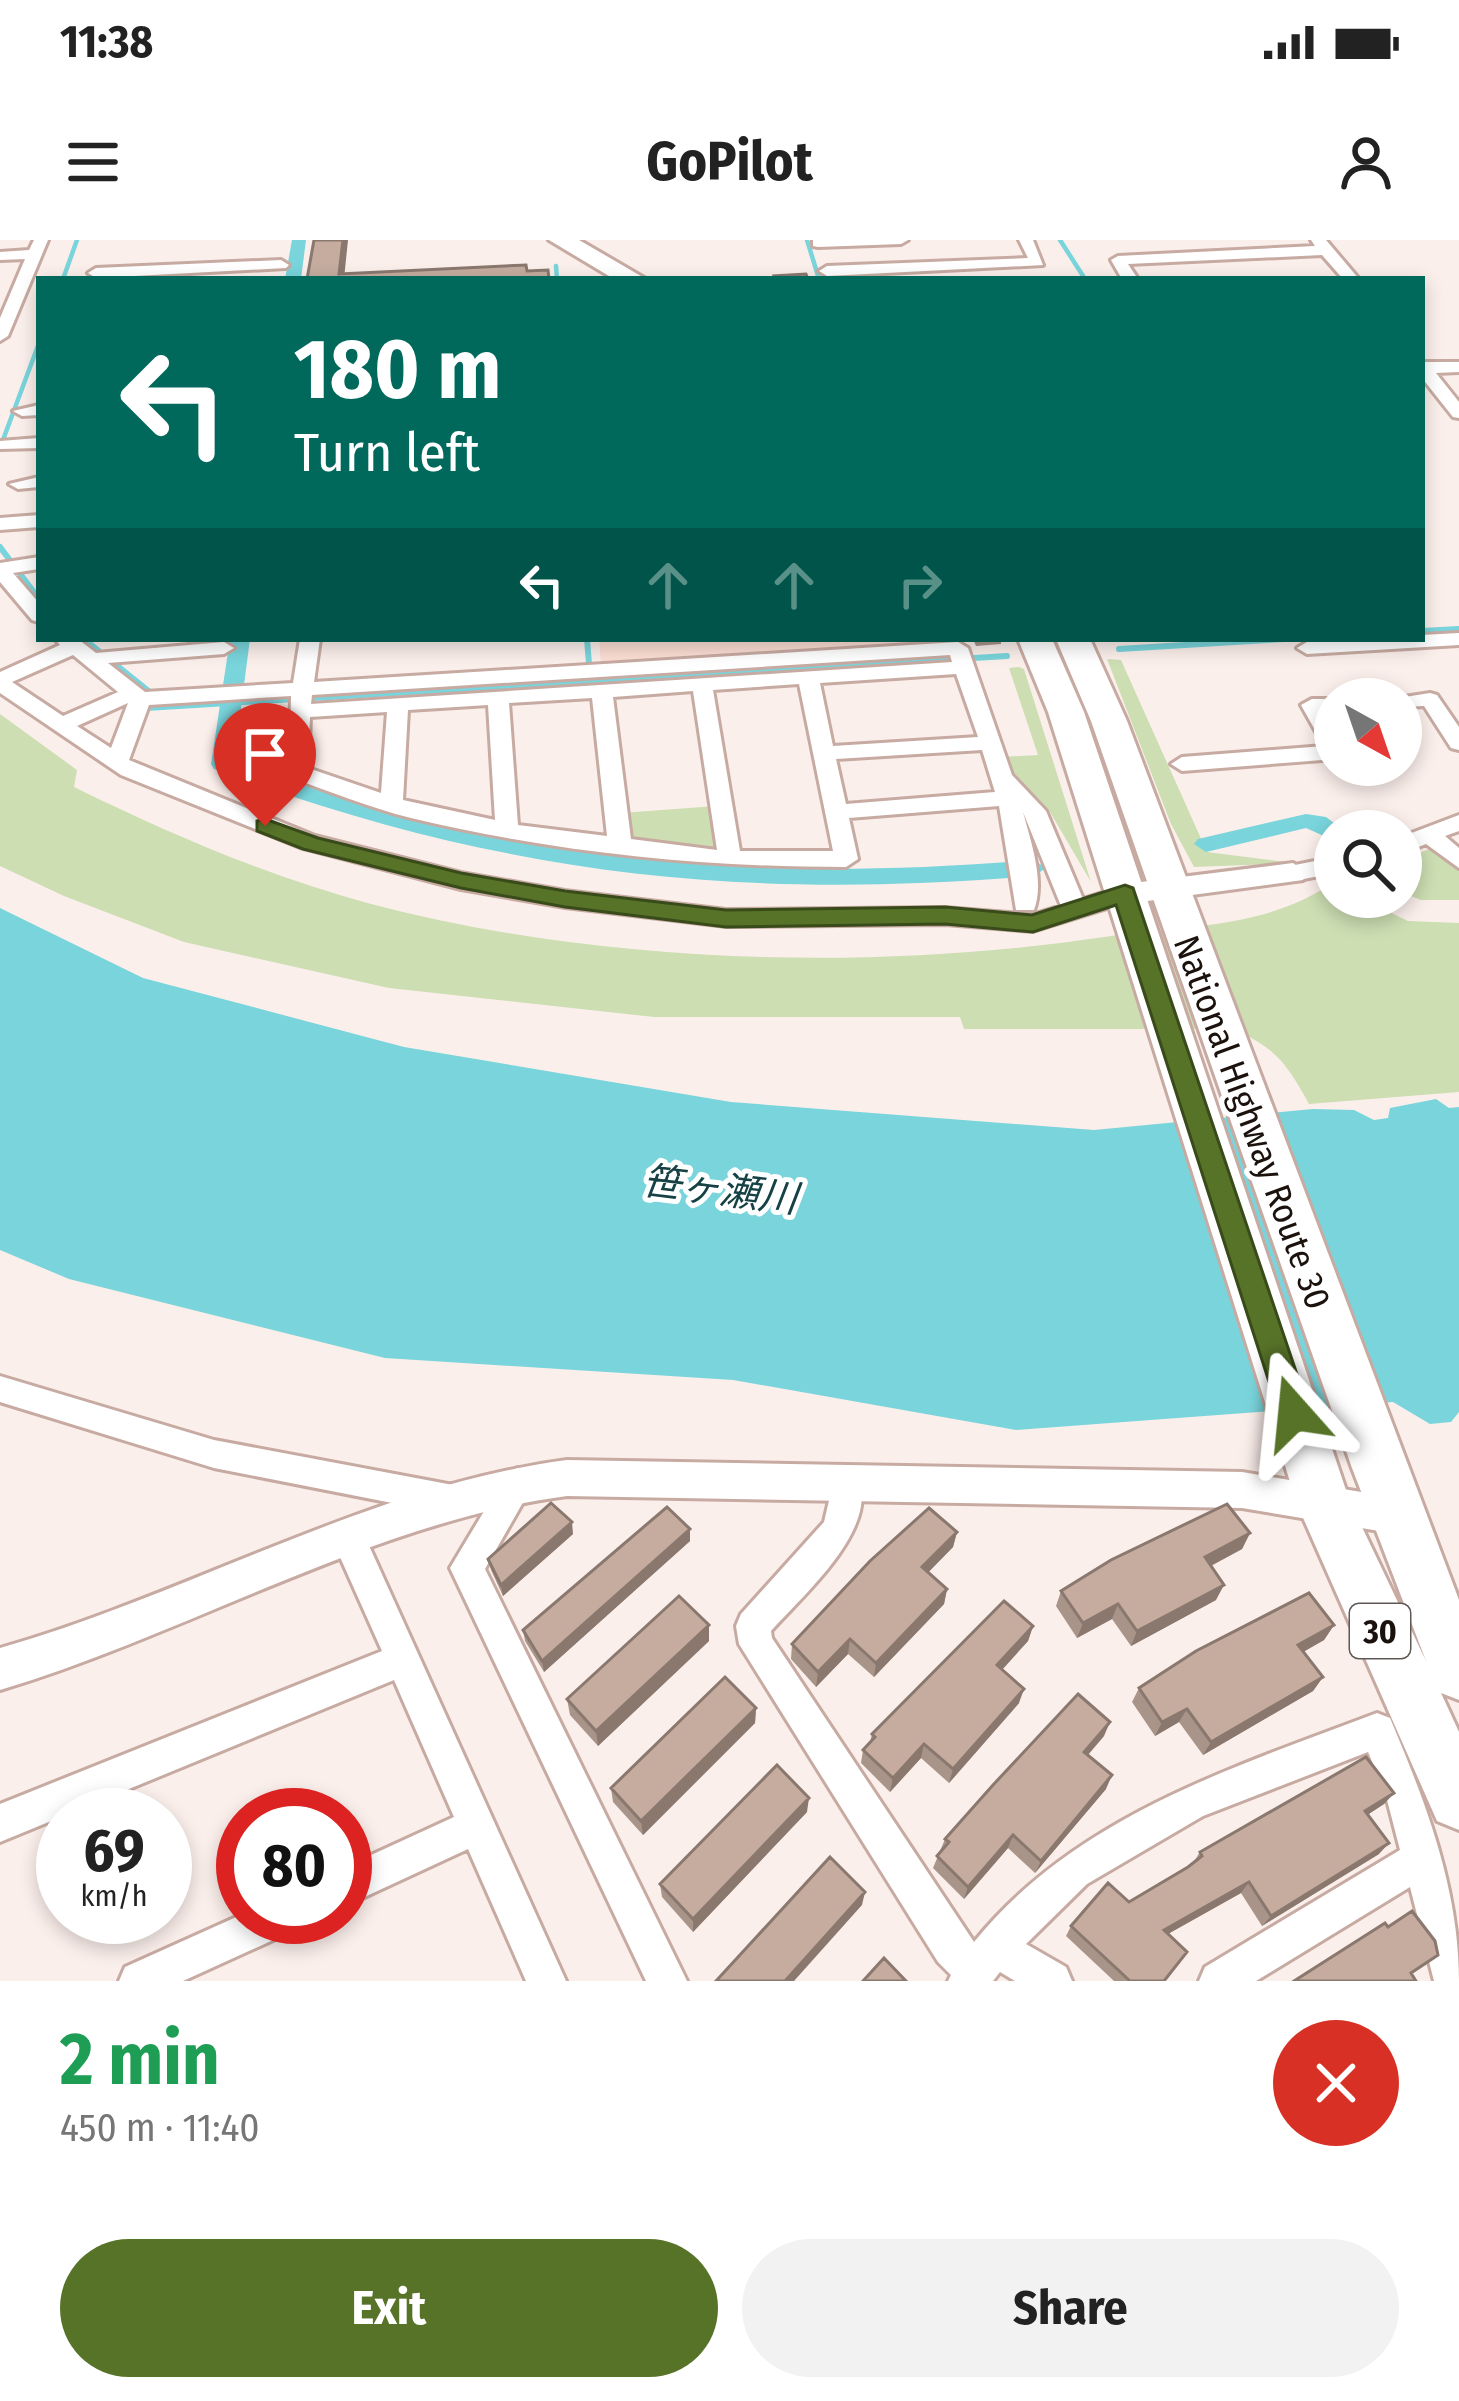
<!DOCTYPE html>
<meta charset="utf-8">
<style>
body{margin:0;font-family:"Fira Sans Condensed","Noto Sans JP",sans-serif;background:#f2f2f2;color:#222;height:100vh;display:flex;flex-direction:column;font-size:45px;white-space:nowrap}
*{box-sizing:border-box;margin:0}
p{font-size:39px;color:#767676}
.icon{flex:none;width:66px;height:66px;fill:none;stroke:currentColor;stroke-width:2;stroke-linecap:round;stroke-linejoin:round}
.map{position:relative;height:1741px;overflow:hidden}
.sheet{display:flex;flex-direction:column;background:#fff;flex:1}
.sheet>*{flex:none}
.guide{position:absolute;left:36px;top:36px;width:1389px;height:366px;border-radius:0px;box-shadow:0 6px 18px #0003;background:#00695c;color:#fff;overflow:hidden}
.needle{width:78px;rotate:140deg}
.fabs{position:absolute;left:1314px;top:438px;display:grid;gap:24px}
.fabs a{display:grid;place-items:center;width:108px;height:108px;border-radius:50%;background:#fff;box-shadow:0 6px 18px #0003;font-size:60px}
.speed{position:absolute;left:36px;top:1548px;display:flex;gap:24px;font-size:60px;font-weight:700;text-align:center}
.speed>*{display:grid;place-content:center;width:156px;height:156px;border-radius:50%;background:#fff;box-shadow:0 6px 18px #0003;line-height:1}
.speed small{font-size:30px;font-weight:400}
.speed .limit{border:18px solid #d22;background:#fff;color:#111}
.pin{position:absolute;display:grid;place-items:center;width:102px;height:102px;color:#fff;margin:-123px -51px;border-radius:50% 50% 50% 0;rotate:-45deg;box-shadow:0 0 12px #0007}
.pin .icon{rotate:45deg}
.me{position:absolute;width:132px;margin:-66px;rotate:342deg;stroke-linejoin:round;filter:drop-shadow(0 0 9px #0008)}
.turn{display:flex;align-items:center;gap:42px;height:252px;padding:0 60px;font-size:54px}
.turn .icon{width:156px;height:156px;stroke-width:2.5}
.turn b{display:block;font-size:84px;line-height:102px}
.lanes{display:flex;align-items:center;height:114px;padding:0 60px;background:#0003;justify-content:center;gap:60px;direction:ltr}
.lanes .off{opacity:.35}
.round{display:grid;place-items:center;flex:none;width:126px;height:126px;border-radius:63px;background:#f2f2f2}
.headline{display:flex;align-items:center;justify-content:space-between;height:204px;padding:0 60px}
h1{font-size:72px;font-weight:700;line-height:90px;color:#1e9e55}
.primary-button{display:flex;gap:24px;margin-top:auto;padding:24px 60px}
.primary-button a{flex:1;height:138px;border-radius:72px;background:#577328;color:#fff;font-size:48px;font-weight:700;line-height:138px;text-align:center}
.primary-button a+a{background:#f2f2f2;color:#222}
.status{display:flex;justify-content:space-between;align-items:center;height:84px;padding:0 60px;background:#fff;direction:ltr}
.status svg{height:33px;fill:currentColor}
header{display:flex;justify-content:space-between;align-items:center;height:156px;padding:0 60px;background:#fff;font-size:54px;font-weight:700}
.map>svg:first-child{display:block}
.built{fill:#fcded4}
.green{fill:#ccdeb2}
.water{fill:#79d4db}
.lines{fill:none;stroke-linecap:round;stroke-linejoin:round}
.stream-far1{stroke:#79d4db;stroke-width:4.5}
.stream{stroke:#79d4db;stroke-width:6}
.canal{fill:#79d4db;fill-rule:evenodd}
.minor-casing{stroke:#c7aba2;stroke-width:6}
.tertiary-casing{stroke:#c7aba2;stroke-width:6}
.trunk-casing{stroke:#c7aba2;stroke-width:6}
.minor{fill:#fff;fill-rule:evenodd}
.tertiary{fill:#fff;fill-rule:evenodd}
.trunk{fill:#fff;fill-rule:evenodd}
.wall{fill:#a99489}
.shaded-wall{fill:#8a786f}
.building{fill:#c5ac9f;stroke:#8a786f;stroke-width:3}
.route{fill:#577328;stroke:#394b1a;stroke-width:3}
.labels{text-anchor:middle;stroke-width:10;stroke-linejoin:round;paint-order:stroke}
.shield{fill:#fff;stroke:#5f5956;stroke-width:3}
.shield-label{font-size:33px;font-weight:bold;fill:#1b120e}
.street-label{font-size:36px;fill:#1b120e;stroke:#fff}
.water-label{font-size:39px;font-style:italic;fill:#164245;stroke:#fff}
</style>
<div class="status"><b>11:38</b><svg viewBox="0 0 49 12"><path d="M0 12V9h3v3zM5 12V6h3v6zM10 12V3h3v9zM15 12V0h3v12zM26 1h20v11H26zM47 4h2v5h-2z"/></svg></div>
<header><svg class="icon" aria-label="menu" viewBox="0 0 24 24"><path d="M4 6h16M4 12h16M4 18h16"/></svg>GoPilot<svg class="icon" aria-label="person" viewBox="0 0 24 24"><circle cx="12" cy="8" r="4"/><path d="M4 21q1-7 8-7t8 7"/></svg></header>
<div class="map">
<svg width="1459" height="1741" viewBox="0 0 1459 1741">
<rect width="100%" height="100%" fill="#fbefeb"/>
<!-- built -->
<path class="built" d="M599 399H917L919 405 601 423Z"/>
<!-- green -->
<path class="green" d="M1107 419 1121 420 1207 612 1295 623 1194 627 1171 584Z
M1019 427 1024 429 1091 642 1050 572 1003 521 1001 517 1038 515 1009 428Z
M0 474 77 530 74 547C170 594 267 636 371 664 600 724 870 732 1104 697 1184 685 1261 690 1331 644L1335 657H1358L1408 681 1459 683V852L1309 864C1287 824 1275 806 1231 789H964L960 777H654L389 748 184 702 64 656 0 626Z
M716 566 722 606 715 610 628 601 621 573Z
M1433 608 1459 626V660H1421L1401 652V619Z"/>
<!-- water -->
<path class="water" d="M0 668 143 738 404 807 731 862 1094 890 1313 869 1354 870 1374 880 1388 878 1390 868 1436 859 1449 868 1459 867V1172L1451 1182 1430 1184 1393 1162 1016 1190 733 1140 385 1118 69 1039 0 1010Z"/>
<g class="lines">
<!-- stream-far1 -->
<path class="stream-far1" d="M807 0 819 39
M1060 0 1085 39
M556 26 557 39
M63 39 77 0
M0 208 39 103"/>
<!-- stream -->
<path class="stream" d="M0 307 39 359
M1422 391 1459 389
M84 399 151 453
M587 399 589 424
M1119 409 1284 399
M146 468 1007 416"/>
<!-- canal -->
<path class="canal" d="M292 0H306L301 39H285Z
M230 399H250L234 521C510 622 742 644 1034 620L1046 628 1034 636C733 661 498 634 214 529L211 524Z
M1306 574 1326 577 1345 591H1335V601L1306 588 1206 612 1194 604 1198 599Z"/>
<!-- minor casing -->
<g class="minor-casing">
<path id="minor" d="M34 0H48L8 96 0 101V78L25 19 0 20V12L29 10Z
M813 0H908L901 4 818 7 813 6Z
M1019 0H1033L1043 25 827 36 819 31 827 26 1028 18Z
M1311 0H1326L1359 39H1343L1322 15 1128 24 1138 39H1122L1111 20 1118 16 1315 6Z
M281 20 289 25 286 28 96 38 88 33 96 28Z
M1422 122H1459V132L1436 133 1459 162V178L1453 177 1422 138Z
M39 165V175L22 176 13 171Z
M39 198V208L0 209V201Z
M39 237V247L18 249 9 244Z
M39 275V287L0 290V278Z
M39 317V329L13 333 39 363V382L32 380 0 342V323Z
M1459 393V405L1307 414 1297 408 1307 402 1422 399V395Z
M55 399H78L96 413 224 402 234 408 224 414 108 423 145 452 293 443 300 399H320L314 442 958 402 968 408 1012 535 1046 571 1083 659 1125 646 1137 654 1133 660 1033 691 945 684 726 686 565 667 461 649 300 607 121 535 0 453V432L60 405ZM73 415 118 452 63 476 12 442ZM950 415 952 422 311 464 312 455ZM956 434 978 497 833 506 820 443ZM799 444 833 611H740L713 450ZM693 451 717 610 631 599 613 457ZM291 456 289 537C329 551 370 568 411 578 554 612 699 627 846 627L858 619 849 578 999 566 1016 670H1034C1045 641 1031 602 1023 572L1061 666 1032 675 945 668 726 670 565 651 461 633 315 596 129 520 149 465ZM592 458 607 596 518 585 509 463ZM128 463 111 508 77 486ZM488 465 495 580 403 560 408 470ZM387 472 381 553 308 528 310 477ZM982 510 995 552 846 564 836 519Z
M1430 453 1437 455 1459 487V510L1451 508 1424 466 1401 467V459H1392Z
M1312 459H1341H1335V470L1326 471 1335 487V519L1182 531 1171 524 1182 517 1324 506 1301 465Z
M1459 575V591L1445 596 1459 608V628L1426 604 1401 614V597Z
M1335 617V633L1293 641 1281 633 1285 627Z
M0 1136 214 1200 453 1245 464 1250 469 1260 464 1270 453 1275 214 1228 0 1162Z
M518 1228 529 1233 534 1243 485 1329 687 1741H646L450 1328 507 1233Z
M846 1230 857 1235C882 1287 803 1355 771 1391L772 1398 974 1702C1075 1577 1232 1528 1377 1473L1390 1478C1426 1563 1459 1649 1459 1741H1434L1410 1647 1256 1741H1199L1205 1727 1400 1610 1385 1552 1368 1512 1203 1576 1087 1644 1026 1704 1066 1727 1072 1741H1015L1000 1732 993 1741H948L951 1735 938 1722 739 1404 736 1386 741 1374 824 1282 835 1235Z
M349 1284 361 1288 566 1741H526L468 1609 345 1666V1627L454 1577 394 1440 0 1602V1564L382 1411 332 1299 337 1288Z
M243 1674V1677H298L293 1691 183 1741H119L125 1727Z"/>
</g>
<!-- tertiary casing -->
<g class="tertiary-casing">
<path id="tertiary" d="M1293 623 1307 633 1303 640 1125 664 1110 654 1125 644Z
M567 1220 1242 1232 1397 1258 1411 1263 1417 1276 1411 1289 1397 1294 1242 1268 567 1256C372 1282 188 1394 0 1450V1408C190 1354 370 1246 567 1220Z"/>
</g>
<!-- trunk casing -->
<g class="trunk-casing">
<path id="trunk" d="M549 0H579L646 39H614Z
M1018 399H1052L1084 472 1350 1262 1426 1421 1352 1228 1091 481 1056 399H1090L1127 481 1459 1360V1460L1441 1453 1459 1492V1590L1437 1581 1297 1264 1048 472Z"/>
</g>
<!-- minor -->
<use href="#minor" class="minor"/>
<!-- tertiary -->
<use href="#tertiary" class="tertiary"/>
<!-- trunk -->
<use href="#trunk" class="trunk"/>
</g>
<!-- wall -->
<path class="wall" d="M973 399H1001V404L976 406Z
M690 1289V1301L544 1432 525 1401 523 1390Z
M957 1292 953 1307 928 1332 947 1349 944 1364 874 1437 848 1414 816 1447 791 1419 792 1404Z
M1250 1293 1242 1309 1211 1326 1216 1360 1131 1406 1112 1379 1077 1398 1056 1366 1061 1351Z
M573 1294 503 1356 491 1330 488 1319Z
M1334 1385 1324 1400 1303 1412 1323 1437 1313 1451 1203 1515 1179 1482 1155 1496 1132 1462 1139 1448Z
M1033 1386 1028 1401 1002 1429 1019 1463 949 1543 921 1518 890 1552 861 1523 863 1510 870 1502 872 1494Z
M709 1401 598 1506 570 1475 567 1459Z
M756 1468 755 1483 643 1595 613 1562 611 1548Z
M1104 1496 1088 1515 1106 1549 1035 1633 1008 1608 964 1659 933 1628 945 1599Z
M1394 1553 1384 1564 1367 1575 1379 1614 1262 1686 1241 1653 1168 1694 1165 1741H1114L1066 1696 1071 1686 1129 1662 1193 1623 1200 1612Z
M807 1572 693 1692 662 1657 660 1644Z"/>
<!-- shaded-wall -->
<path class="shaded-wall" d="M343 0H348L344 39 339 34Z
M572 1282 573 1294 503 1356 501 1345Z
M690 1289V1301L544 1432 542 1421Z
M957 1292 953 1307 919 1342 922 1327Z
M1250 1293 1242 1309 1197 1333 1205 1317Z
M1224 1345 1216 1360 1131 1406 1137 1391Z
M947 1349 944 1364 874 1437 876 1423Z
M1118 1364 1112 1379 1077 1398 1083 1383Z
M709 1385V1401L598 1506 596 1491Z
M1334 1385 1324 1400 1289 1420 1298 1405Z
M1033 1386 1028 1401 993 1440 997 1425Z
M850 1399 848 1414 816 1447 818 1432Z
M1323 1437 1313 1451 1203 1515 1211 1502Z
M1024 1449 1019 1463 949 1543 953 1529Z
M756 1468 755 1483 643 1595 641 1581Z
M1187 1469 1179 1482 1155 1496 1162 1482Z
M1110 1482 1104 1496 1078 1526 1084 1512Z
M924 1504 921 1518 890 1552 893 1538Z
M1112 1535 1106 1549 1035 1633 1041 1621Z
M1394 1553 1384 1564 1355 1583 1365 1571Z
M809 1558 807 1572 693 1692V1679Z
M1013 1595 1008 1608 964 1659 968 1647Z
M1389 1603 1379 1614 1262 1686 1271 1676Z
M1249 1642 1241 1653 1157 1700 1164 1690Z
M865 1652 862 1665 794 1741H785Z"/>
<!-- building -->
<path class="building" d="M314 0H343L339 34 526 25 527 31 548 30 549 39H307Z
M806 34 808 39H775L774 36Z
M551 1263 572 1282 501 1345 488 1319Z
M1227 1264 1250 1293 1205 1317 1224 1345 1137 1391 1118 1364 1083 1383 1061 1351 1111 1320Z
M667 1267 690 1289 542 1421 523 1390Z
M929 1268 957 1292 922 1327 947 1349 876 1423 850 1399 818 1432 792 1404 870 1321Z
M1309 1353 1334 1385 1298 1405 1323 1437 1211 1502 1187 1469 1162 1482 1139 1448 1196 1411Z
M679 1356 709 1385 596 1491 567 1459Z
M1004 1361 1033 1386 997 1425 1024 1449 953 1529 924 1504 893 1538 863 1510 875 1497 872 1494Z
M725 1437 756 1468 641 1581 611 1548Z
M1078 1454 1110 1482 1084 1512 1112 1535 1041 1621 1013 1595 968 1647 937 1616 949 1602 945 1599 993 1545Z
M1366 1517 1394 1553 1365 1571 1389 1603 1271 1676 1249 1642 1164 1690 1187 1712 1164 1741H1130L1071 1686 1108 1643 1129 1662 1188 1627 1202 1616 1200 1612Z
M777 1525 809 1558 693 1679 660 1644Z
M830 1617 865 1652 785 1741H716Z
M1412 1671 1435 1701 1438 1715 1411 1733 1416 1741H1294L1385 1683 1388 1687Z
M884 1718 906 1741H863Z"/>
<!-- route -->
<path class="route" d="M265 579 318 598 461 633 565 651 726 670 945 667 1032 675 1125 645 1133 648 1310 1173 1306 1183 1294 1187 1283 1183 1279 1173 1116 665 1033 692 945 684 726 687 565 667 461 648 303 609 257 591V581Z"/>
<g class="labels">
<!-- shield labels -->
<rect class="shield" x="1350" y="1364" width="60" height="54" rx="9"/>
<g class="shield-label">
<text x="1380" y="1403">30</text>
</g>
<!-- street labels -->
<g class="street-label">
<text transform="translate(1253 882) rotate(70)" y="13">National Highway Route 30</text>
</g>
<!-- water labels -->
<g class="water-label">
<text transform="translate(720 949) rotate(7)" y="14">笹ヶ瀬川</text>
</g>
</g>
</svg>
<div class="fabs">
<a><svg class="needle" viewBox="-14 -14 28 28"><path d="M0-13l5 13h-10z" fill="#e53935"/><path d="M0 13l5-13h-10z" fill="#767676"/></svg></a>
<a><svg class="icon" aria-label="search" viewBox="0 0 24 24"><circle cx="10" cy="10" r="6"/><path d="M15 15l6 6"/></svg></a>
</div>
<div class="speed"><div>69<small>km/h</small></div><div class="limit">80</div></div>
<div class="pin" style="left:265px;top:586px;background:#d93025"><svg class="icon" aria-label="arrive" viewBox="0 0 24 24"><path d="M6 21V4h12l-3 4 3 4H6"/></svg></div>
<svg class="me" style="left:1294px;top:1173px" viewBox="-20 -20 40 40"><path d="M0-17L14 15 0 8-14 15z" fill="#577328" stroke="#fff" stroke-width="4"/></svg>
<div class="guide">
<div class="turn"><svg class="icon" aria-label="left" viewBox="0 0 24 24"><path d="M17 20v-9H6M10 6l-5 5 5 5"/></svg><div><b>180 m</b>Turn left</div></div>
<div class="lanes"><svg class="icon" aria-label="left" viewBox="0 0 24 24"><path d="M17 20v-9H6M10 6l-5 5 5 5"/></svg><svg class="icon off" aria-label="ahead" viewBox="0 0 24 24"><path d="M12 20V5M6 11l6-6 6 6"/></svg><svg class="icon off" aria-label="ahead" viewBox="0 0 24 24"><path d="M12 20V5M6 11l6-6 6 6"/></svg><svg class="icon off" aria-label="right" viewBox="0 0 24 24"><path d="M7 20v-9h11M14 6l5 5-5 5"/></svg></div>
</div>
</div>
<section class="sheet">
<div class="headline"><div><h1>2 min</h1><p>450 m · 11:40</p></div><a class="round" style="background:#d93025;color:#fff"><svg class="icon" aria-label="close" viewBox="0 0 24 24"><path d="M6 6l12 12M18 6L6 18"/></svg></a></div>
<div class="primary-button"><a>Exit</a><a>Share</a></div>
</section>
